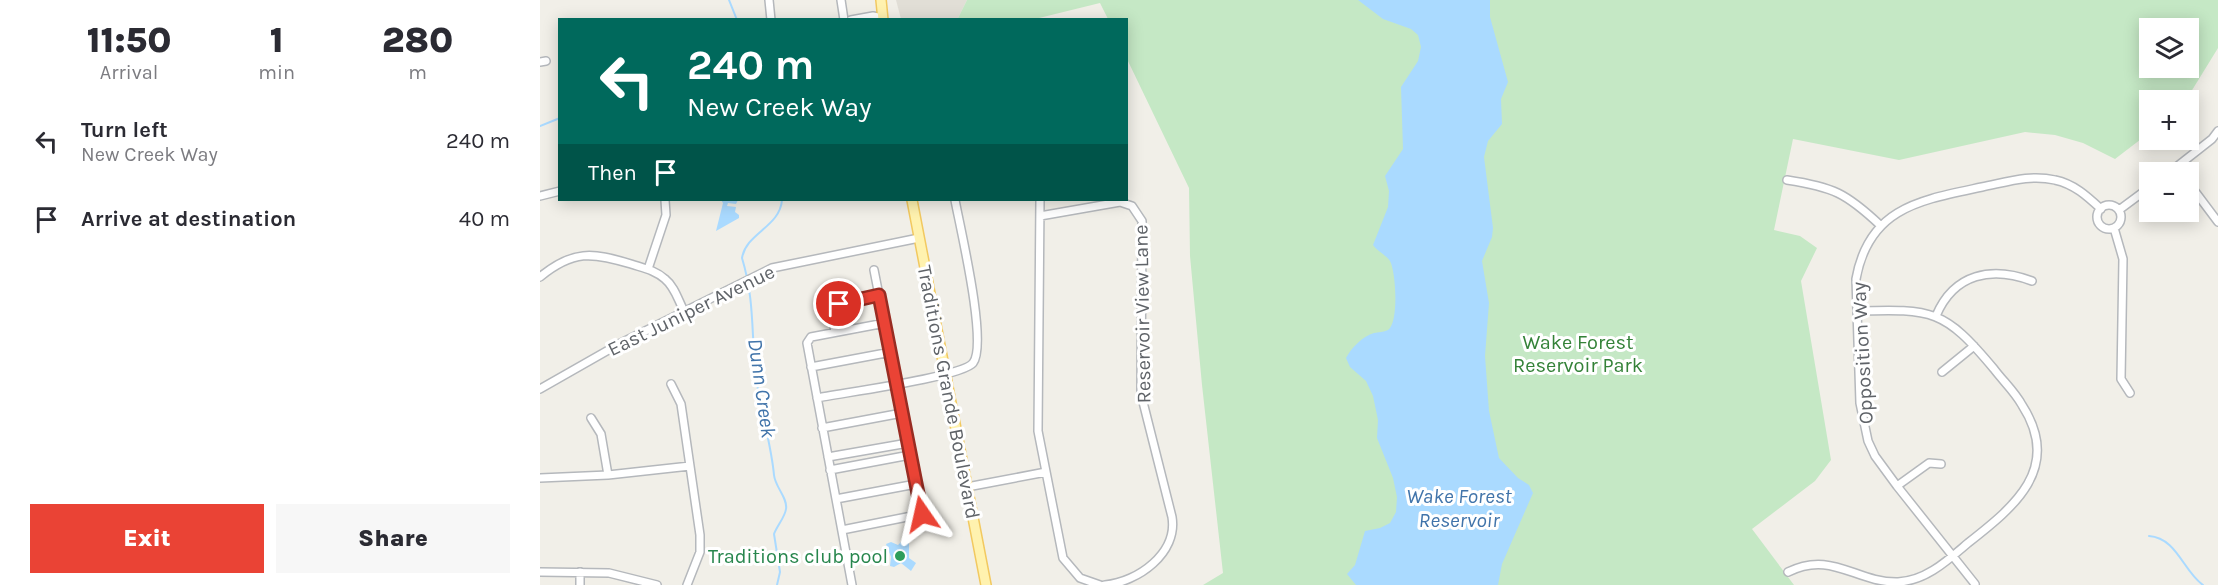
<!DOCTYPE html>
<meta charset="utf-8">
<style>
body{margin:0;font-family:Karla,sans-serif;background:#f7f7f7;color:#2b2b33;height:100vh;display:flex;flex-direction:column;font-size:22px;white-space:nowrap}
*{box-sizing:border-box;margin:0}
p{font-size:20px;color:#7c7c81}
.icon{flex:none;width:33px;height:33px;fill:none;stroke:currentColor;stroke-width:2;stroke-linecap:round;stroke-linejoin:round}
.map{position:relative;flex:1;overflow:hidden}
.details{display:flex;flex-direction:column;background:#fff;width:540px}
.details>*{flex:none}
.top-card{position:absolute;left:18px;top:18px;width:570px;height:183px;border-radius:0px;box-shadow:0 3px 15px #0003;background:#00695c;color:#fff;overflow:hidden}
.buttons{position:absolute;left:1599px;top:18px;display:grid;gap:12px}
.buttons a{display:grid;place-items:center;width:60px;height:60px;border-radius:0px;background:#fff;box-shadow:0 3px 15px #0003;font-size:30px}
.pin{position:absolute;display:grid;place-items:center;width:51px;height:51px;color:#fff;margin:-26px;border:3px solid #fff;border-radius:50%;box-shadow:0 2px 6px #0007}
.me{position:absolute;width:66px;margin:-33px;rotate:349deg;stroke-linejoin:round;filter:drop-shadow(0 0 4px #0008)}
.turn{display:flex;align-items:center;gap:21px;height:126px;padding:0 30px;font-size:27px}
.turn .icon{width:78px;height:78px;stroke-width:2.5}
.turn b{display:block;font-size:42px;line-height:51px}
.then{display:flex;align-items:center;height:57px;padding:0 30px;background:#0003;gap:12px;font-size:22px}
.eta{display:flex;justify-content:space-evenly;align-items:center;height:102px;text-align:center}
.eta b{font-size:36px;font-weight:800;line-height:42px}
.action{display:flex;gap:12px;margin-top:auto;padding:12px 30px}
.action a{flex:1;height:69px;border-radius:0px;background:#ea4335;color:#fff;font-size:24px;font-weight:800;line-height:69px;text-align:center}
.action a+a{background:#f7f7f7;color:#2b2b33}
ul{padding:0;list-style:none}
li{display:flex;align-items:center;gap:18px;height:78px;padding:0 30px}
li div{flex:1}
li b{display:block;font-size:22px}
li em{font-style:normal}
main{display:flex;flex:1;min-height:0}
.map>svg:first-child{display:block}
.education{fill:#e1ded6}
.green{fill:#c5e8c5;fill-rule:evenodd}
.water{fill:#aadaff}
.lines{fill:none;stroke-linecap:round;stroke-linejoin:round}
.stream{stroke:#aadaff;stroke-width:2}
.minor-casing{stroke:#b5b8bc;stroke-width:10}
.major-casing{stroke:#f2c960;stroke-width:12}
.minor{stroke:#fff;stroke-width:7}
.major{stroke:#fff2af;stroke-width:9}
.route-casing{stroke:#982c22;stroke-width:15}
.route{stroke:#ea4335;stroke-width:10}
.leisure-dot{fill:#2e9e5b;stroke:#fff;stroke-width:2}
.labels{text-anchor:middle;stroke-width:6;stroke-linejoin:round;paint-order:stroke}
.street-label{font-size:20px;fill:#5f6368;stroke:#fff}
.park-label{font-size:20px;fill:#348238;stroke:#fff}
.leisure-label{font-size:20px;fill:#27864d;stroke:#fff;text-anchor:end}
.water-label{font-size:21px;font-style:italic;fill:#4174aa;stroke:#fff}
</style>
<main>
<section class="details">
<div class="eta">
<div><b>11:50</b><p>Arrival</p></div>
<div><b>1</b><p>min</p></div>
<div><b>280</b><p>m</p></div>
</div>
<ul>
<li><svg class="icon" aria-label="left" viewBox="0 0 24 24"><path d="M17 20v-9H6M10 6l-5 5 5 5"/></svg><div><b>Turn left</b><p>New Creek Way</p></div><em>240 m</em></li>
<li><svg class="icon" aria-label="arrive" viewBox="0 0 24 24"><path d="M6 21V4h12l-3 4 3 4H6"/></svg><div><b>Arrive at destination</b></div><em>40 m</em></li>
</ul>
<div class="action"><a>Exit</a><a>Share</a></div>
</section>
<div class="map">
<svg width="1678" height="585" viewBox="0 0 1678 585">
<rect width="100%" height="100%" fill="#f1efe8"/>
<!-- education -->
<path class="education" d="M356 0H427L417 20 361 19Z"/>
<!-- green -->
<path class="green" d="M427 0H1678V48L1646 100H1610L1609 133 1575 159 1543 143 1515 135 1485 132 1359 160 1253 139 1234 230 1260 236 1277 248 1261 281 1291 460 1275 481 1212 529 1254 585H663L683 573 662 385 650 256 649 188 587 59 586 20 568 19 560 3 495 19 417 20ZM1610 28H1648V68H1610Z"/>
<!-- water -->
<path class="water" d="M818 0H950V17L968 82 961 99 962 124 948 141 944 157 953 228 952 237 942 261 949 303 945 356 949 411 959 458 978 478 989 485 993 493 962 564 958 585H816L807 574 815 565 825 531 840 528 850 523 856 512 857 497 853 478 837 438 838 420 833 396 826 381 810 367 806 358C811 348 823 336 834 333 838 332 844 332 848 330 859 323 856 272 850 261 846 255 837 251 833 245L848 207 849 191 845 176 863 149 861 87 878 61 881 47 878 35 871 29 843 19Z
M181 200H198L196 204 188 203 187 206 196 207 195 212 199 215V218L176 231 183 203Z
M363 540 369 543V558L376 563 371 571 361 563 354 567 350 566 351 557 346 544 351 542 358 545Z"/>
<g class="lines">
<!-- stream -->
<path class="stream" d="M189 0 197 20
M0 126 20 118
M1609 536C1637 538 1643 571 1663 585
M237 585 240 572 234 534C237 526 245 517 246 509 248 498 235 487 234 475 231 442 220 410 216 376 211 334 215 301 202 258 206 233 240 227 242 200"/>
<!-- minor casing -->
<g class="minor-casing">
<path id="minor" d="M229 0 231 20
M301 0 304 20
M311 20 333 16 343 18
M0 62 6 61
M1630 172 1672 139 1678 131
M1247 180C1293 187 1306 193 1340 225
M1648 182 1678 222
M0 196 20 191
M500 200 498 431 523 558 540 578 560 585
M1557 217a12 12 0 1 1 24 0a12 12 0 1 1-24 0Z
M1579 210 1610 187
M500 216 580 202 592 206 602 221 601 394 632 517C638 553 598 582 565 585
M1574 228 1583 259 1581 379 1590 393
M108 269 126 215 125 200
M0 277C33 250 52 252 91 264 103 268 115 270 125 279 135 287 138 300 144 311
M1396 316C1414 273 1452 266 1492 281
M295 332 292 315 295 306 339 295
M271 367 351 352
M1402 372 1434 346
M131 384 141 404 160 535V552L147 585
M0 389 79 344 232 268 379 238
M277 398C301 393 422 377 433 363 448 344 420 227 415 200
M51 418 61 434 68 475
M282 428 362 413
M288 457 368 443
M290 470 370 455
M0 478 68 475 150 466
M1357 486 1389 463 1401 464
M427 487 506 472
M296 499 376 484
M302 530 382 514 334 270
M0 572 69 573 117 585
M1248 572C1292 550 1316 583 1358 582 1386 581 1408 560 1428 543 1474 507 1523 468 1482 405 1475 392 1463 381 1454 369 1404 309 1393 309 1317 311
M1435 584 1357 486 1335 456 1328 441 1320 403 1316 279C1329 207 1381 200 1442 187 1467 182 1490 174 1515 180 1534 184 1547 196 1561 209
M40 585V572
M312 585 267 343 271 337 345 323"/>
</g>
<!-- major casing -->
<g class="major-casing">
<path id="major" d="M341 0 343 20
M372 200 446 585"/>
</g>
<!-- minor -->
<use href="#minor" class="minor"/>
<!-- major -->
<use href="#major" class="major"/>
</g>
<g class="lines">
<!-- route casing -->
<g class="route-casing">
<path id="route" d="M299 304 339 295 382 514"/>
</g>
<!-- route -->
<use href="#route" class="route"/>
</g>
<!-- markers -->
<circle class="leisure-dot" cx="360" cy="556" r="6"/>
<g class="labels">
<!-- street labels -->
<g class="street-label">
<text transform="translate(151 310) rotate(-26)" y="7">East Juniper Avenue</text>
<text transform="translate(602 314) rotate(-91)" y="7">Reservoir View Lane</text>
<text transform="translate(1322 353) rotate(-93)" y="7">Opposition Way</text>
<text transform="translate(409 392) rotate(79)" y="7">Traditions Grande Boulevard</text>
</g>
<!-- park labels -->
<g class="park-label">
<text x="1038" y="349">Wake Forest<tspan x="1038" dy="23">Reservoir Park</tspan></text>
</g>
<!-- leisure labels -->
<g class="leisure-label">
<text x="348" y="563">Traditions club pool</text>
</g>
<!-- water labels -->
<g class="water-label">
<text transform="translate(222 388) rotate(82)" y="7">Dunn Creek</text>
<text x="919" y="503">Wake Forest<tspan x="919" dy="24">Reservoir</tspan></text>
</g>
</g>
</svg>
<div class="buttons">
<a><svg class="icon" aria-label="layers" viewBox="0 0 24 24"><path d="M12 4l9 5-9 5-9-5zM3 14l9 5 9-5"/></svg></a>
<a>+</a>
<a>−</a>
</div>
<div class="pin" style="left:299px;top:304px;background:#d93025"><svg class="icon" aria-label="arrive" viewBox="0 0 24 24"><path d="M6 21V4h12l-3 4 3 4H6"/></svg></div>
<svg class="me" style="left:382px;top:514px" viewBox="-20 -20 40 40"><path d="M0-17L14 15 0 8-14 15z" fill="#ea4335" stroke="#fff" stroke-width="4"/></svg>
<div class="top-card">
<div class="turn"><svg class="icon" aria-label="left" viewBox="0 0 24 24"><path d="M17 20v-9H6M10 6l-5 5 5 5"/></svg><div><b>240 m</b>New Creek Way</div></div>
<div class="then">Then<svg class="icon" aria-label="arrive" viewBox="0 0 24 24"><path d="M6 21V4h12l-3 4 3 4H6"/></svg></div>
</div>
</div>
</main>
